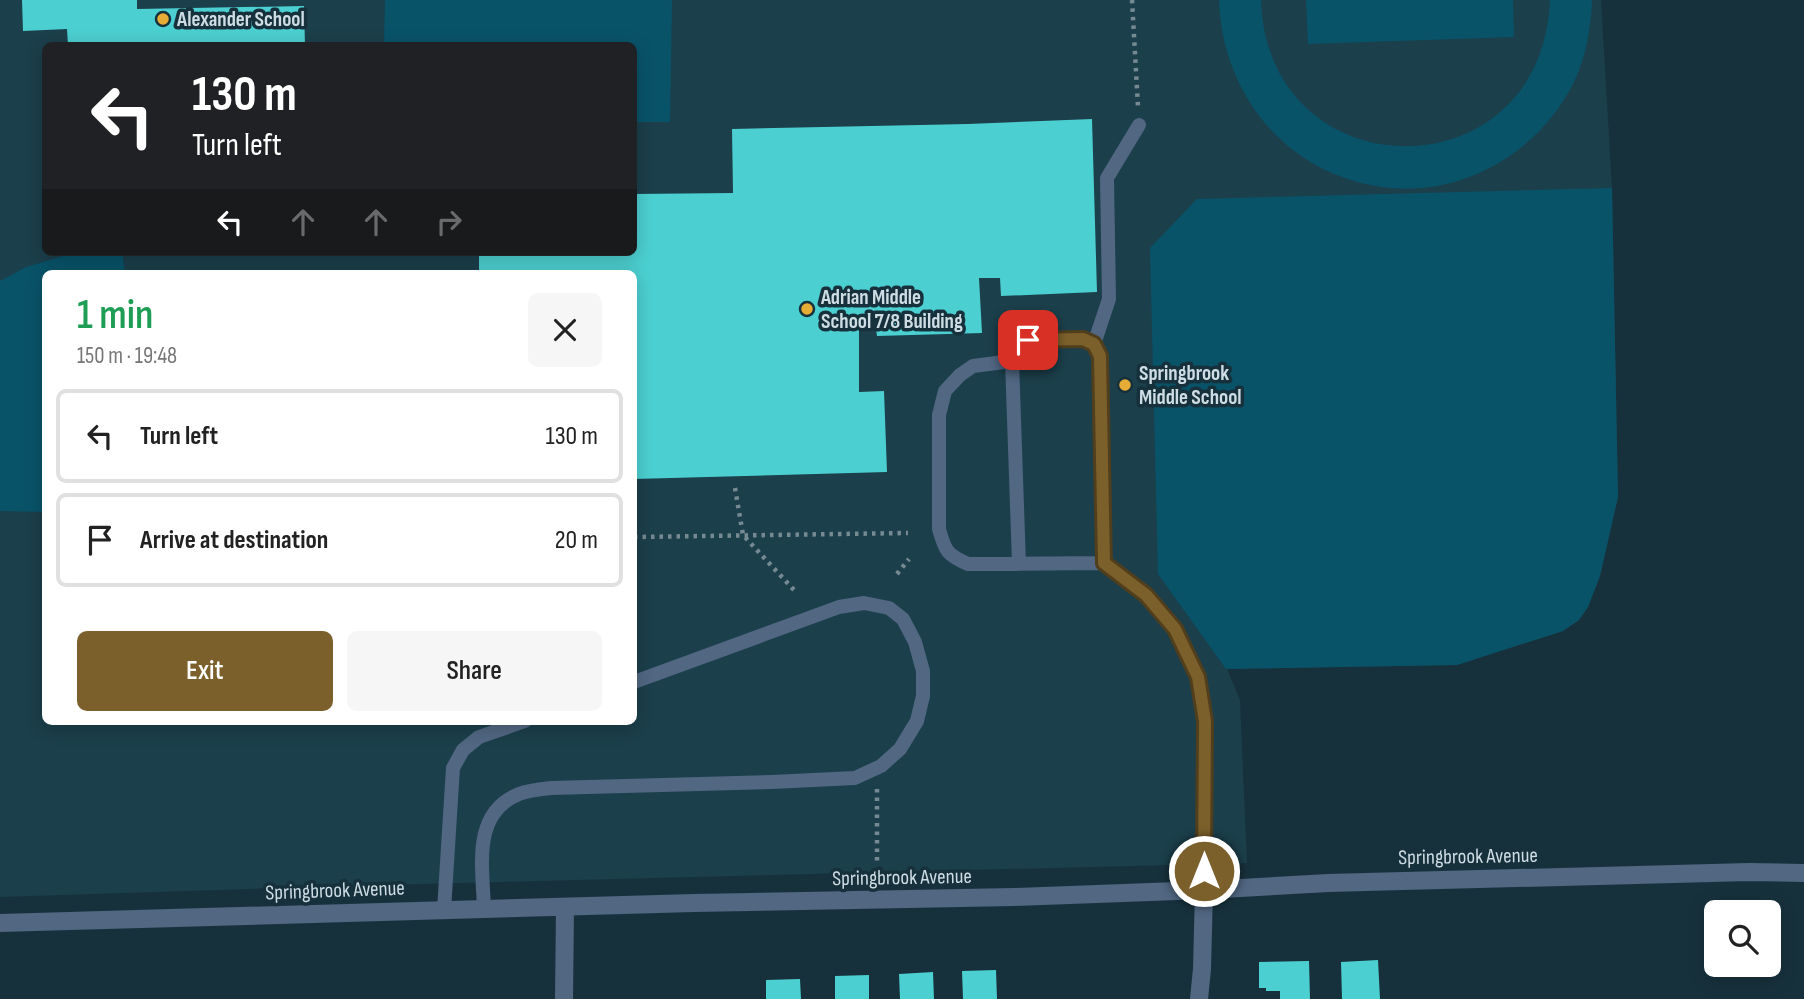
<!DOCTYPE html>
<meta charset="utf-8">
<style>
body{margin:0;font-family:"Sofia Sans Condensed",sans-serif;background:#f6f6f6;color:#222;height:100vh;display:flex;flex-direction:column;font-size:26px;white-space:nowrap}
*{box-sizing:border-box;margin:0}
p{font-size:23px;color:#767676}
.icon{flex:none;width:38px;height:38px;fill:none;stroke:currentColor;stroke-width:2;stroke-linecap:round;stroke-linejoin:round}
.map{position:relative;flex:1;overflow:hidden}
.side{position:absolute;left:42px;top:270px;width:595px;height:455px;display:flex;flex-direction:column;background:#fff;border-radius:10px;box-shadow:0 4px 18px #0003}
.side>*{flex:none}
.banner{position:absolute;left:42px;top:42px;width:595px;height:214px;border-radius:10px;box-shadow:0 4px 18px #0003;background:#202124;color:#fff;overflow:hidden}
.buttons{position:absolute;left:1704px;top:900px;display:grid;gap:14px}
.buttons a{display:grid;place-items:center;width:77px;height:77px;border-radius:10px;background:#fff;box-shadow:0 4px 18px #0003;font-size:35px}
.pin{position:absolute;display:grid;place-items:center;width:60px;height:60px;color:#fff;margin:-30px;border-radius:14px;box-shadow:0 4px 10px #0006}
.me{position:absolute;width:77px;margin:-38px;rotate:0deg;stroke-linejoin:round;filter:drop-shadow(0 0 5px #0008)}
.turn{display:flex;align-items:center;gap:24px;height:147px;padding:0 35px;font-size:32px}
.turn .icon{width:91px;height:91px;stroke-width:2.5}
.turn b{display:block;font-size:49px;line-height:60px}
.lanes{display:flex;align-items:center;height:66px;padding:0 35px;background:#0003;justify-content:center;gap:35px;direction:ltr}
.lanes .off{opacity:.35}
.round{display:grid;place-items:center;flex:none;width:74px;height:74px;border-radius:10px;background:#f6f6f6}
.summary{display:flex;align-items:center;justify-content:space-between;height:119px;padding:0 35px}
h1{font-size:42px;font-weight:600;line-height:52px;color:#1e9e55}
.primary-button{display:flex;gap:14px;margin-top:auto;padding:14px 35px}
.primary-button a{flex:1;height:80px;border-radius:10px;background:#7b602b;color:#fff;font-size:28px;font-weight:600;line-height:80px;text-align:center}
.primary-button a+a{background:#f6f6f6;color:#222}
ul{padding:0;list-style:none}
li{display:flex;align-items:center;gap:21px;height:94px;margin:0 14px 10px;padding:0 21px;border:4px solid #e0e0e0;border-radius:10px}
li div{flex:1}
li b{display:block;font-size:26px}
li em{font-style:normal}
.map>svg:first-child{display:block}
.built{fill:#1b3f4b;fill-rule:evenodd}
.green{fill:#095369}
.building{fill:#4ccfd0}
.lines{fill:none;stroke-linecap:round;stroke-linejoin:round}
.path{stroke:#758a93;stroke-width:4.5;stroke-dasharray:3.5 5;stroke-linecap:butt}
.lane{stroke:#516782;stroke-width:14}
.street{stroke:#516782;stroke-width:18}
.route-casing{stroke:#503e1c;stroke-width:18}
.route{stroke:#7b602b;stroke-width:12}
.poi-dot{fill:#e7ac36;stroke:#17313c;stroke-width:2.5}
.labels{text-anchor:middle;stroke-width:7;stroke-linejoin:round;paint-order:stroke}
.poi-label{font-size:21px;font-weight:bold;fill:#cedde4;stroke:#17313c;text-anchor:start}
.street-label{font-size:21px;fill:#cedde4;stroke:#17313c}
</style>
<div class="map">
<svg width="1804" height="999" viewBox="0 0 1804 999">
<rect width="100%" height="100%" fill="#17313c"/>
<!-- built -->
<path class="built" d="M0 0H1601L1612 188 1618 497 1600 576 1588 607 1579 620 1563 631 1457 665 1227 669 1240 700 1247 863 343 886 0 897ZM46 46H634V252H46ZM46 273H634V721H46Z"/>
<!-- green -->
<path class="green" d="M385 0H672L670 122H634V46L384 45Z
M1219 0H1261C1267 193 1542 197 1550 0H1592C1591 28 1586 57 1574 82 1539 153 1461 198 1382 187 1286 174 1222 94 1219 0Z
M1306 0H1513L1514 37 1308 44Z
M1612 188 1618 497 1600 576 1588 607 1579 620 1563 631 1457 665 1226 669 1158 574 1150 248 1197 199Z
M77 252H122L125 273H46L45 512 0 511V281L26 267Z"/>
<!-- building -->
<path class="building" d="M22 0H137V9L304 6 305 46H68L67 29 23 31Z
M1092 119 1097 292 1001 296 1000 278H979L982 333 877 336 875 321H859V392L884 391 887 472 634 479V273H479V252H634V194L733 193 732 129 968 124Z
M1378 960 1380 999H1342L1341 962Z
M1309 961 1310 999H1280V991H1266V988H1259V962Z
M996 970 997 999H963L962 971Z
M933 972 934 999H900L899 974Z
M869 975V999H835V976Z
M800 979 801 999H766V980Z"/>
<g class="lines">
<!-- path -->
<path class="path" d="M1132 0 1138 107
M735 488 743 535 794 590
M634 537 908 533
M897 574 909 559
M877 789V862"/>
<!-- lane -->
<path class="lane" d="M1094 344 1109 299 1107 178 1139 125
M1012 361 973 366 960 375 945 391 939 415V529C945 551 947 555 968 564L1104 563 1146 595 1175 629 1198 677 1205 721 1204 890
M1019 564 1012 361 1020 347 1028 340 1083 339 1094 344 1100 356 1104 563
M444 910 453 768 463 750 479 737 525 721
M484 910C483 868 471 813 519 794 529 790 541 789 551 788L772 782 855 778 881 766 900 749 917 721 923 696V671L915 642 903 619 889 608 864 603 839 607 634 682"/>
<!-- street -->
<path class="street" d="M0 923 694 903 1014 897 1204 890 1328 883 1749 872 1804 873
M564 999 565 908
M1199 999 1202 969 1204 890"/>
</g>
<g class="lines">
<!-- route casing -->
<g class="route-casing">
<path id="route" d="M1028 340 1083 339 1094 344 1100 356 1104 563 1146 595 1175 629 1198 677 1205 721 1204 871"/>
</g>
<!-- route -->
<use href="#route" class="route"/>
</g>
<!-- markers -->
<g class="poi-dot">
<circle cx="163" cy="19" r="7"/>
<circle cx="807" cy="309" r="7"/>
<circle cx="1125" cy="385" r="7"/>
</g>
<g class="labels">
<!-- poi labels -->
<g class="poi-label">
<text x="177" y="26">Alexander School</text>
<text x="821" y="304">Adrian Middle<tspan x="821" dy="24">School 7/8 Building</tspan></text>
<text x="1139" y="380">Springbrook<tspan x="1139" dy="24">Middle School</tspan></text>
</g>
<!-- street labels -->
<g class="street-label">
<text transform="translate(1468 856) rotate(-1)" y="7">Springbrook Avenue</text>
<text transform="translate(902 877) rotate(-1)" y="7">Springbrook Avenue</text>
<text transform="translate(335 890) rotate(-2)" y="7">Springbrook Avenue</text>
</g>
</g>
</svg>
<div class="buttons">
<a><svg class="icon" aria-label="search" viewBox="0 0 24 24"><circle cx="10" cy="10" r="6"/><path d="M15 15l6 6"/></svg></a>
</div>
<div class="pin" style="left:1028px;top:340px;background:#d93025"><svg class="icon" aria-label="arrive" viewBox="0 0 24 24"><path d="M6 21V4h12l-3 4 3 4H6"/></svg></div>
<svg class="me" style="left:1204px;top:871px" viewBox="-20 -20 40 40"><circle r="17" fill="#7b602b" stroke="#fff" stroke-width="3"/><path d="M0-11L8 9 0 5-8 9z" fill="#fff"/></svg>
<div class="banner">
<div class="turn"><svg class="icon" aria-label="left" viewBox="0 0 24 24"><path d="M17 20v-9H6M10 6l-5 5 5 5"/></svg><div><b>130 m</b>Turn left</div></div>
<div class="lanes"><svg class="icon" aria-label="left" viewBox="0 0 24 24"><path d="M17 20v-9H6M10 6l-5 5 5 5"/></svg><svg class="icon off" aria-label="ahead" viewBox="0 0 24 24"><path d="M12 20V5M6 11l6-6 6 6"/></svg><svg class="icon off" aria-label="ahead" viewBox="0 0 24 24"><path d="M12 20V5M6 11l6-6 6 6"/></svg><svg class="icon off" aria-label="right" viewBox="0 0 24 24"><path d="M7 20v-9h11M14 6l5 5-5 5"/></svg></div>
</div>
<section class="side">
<div class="summary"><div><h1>1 min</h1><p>150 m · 19:48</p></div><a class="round"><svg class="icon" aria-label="close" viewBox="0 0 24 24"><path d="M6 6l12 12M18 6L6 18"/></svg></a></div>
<ul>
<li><svg class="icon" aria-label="left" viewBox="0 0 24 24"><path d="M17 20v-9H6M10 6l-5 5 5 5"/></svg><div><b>Turn left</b></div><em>130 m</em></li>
<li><svg class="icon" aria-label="arrive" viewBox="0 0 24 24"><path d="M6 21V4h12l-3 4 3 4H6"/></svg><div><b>Arrive at destination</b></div><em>20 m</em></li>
</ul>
<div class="primary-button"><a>Exit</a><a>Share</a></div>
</section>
</div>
